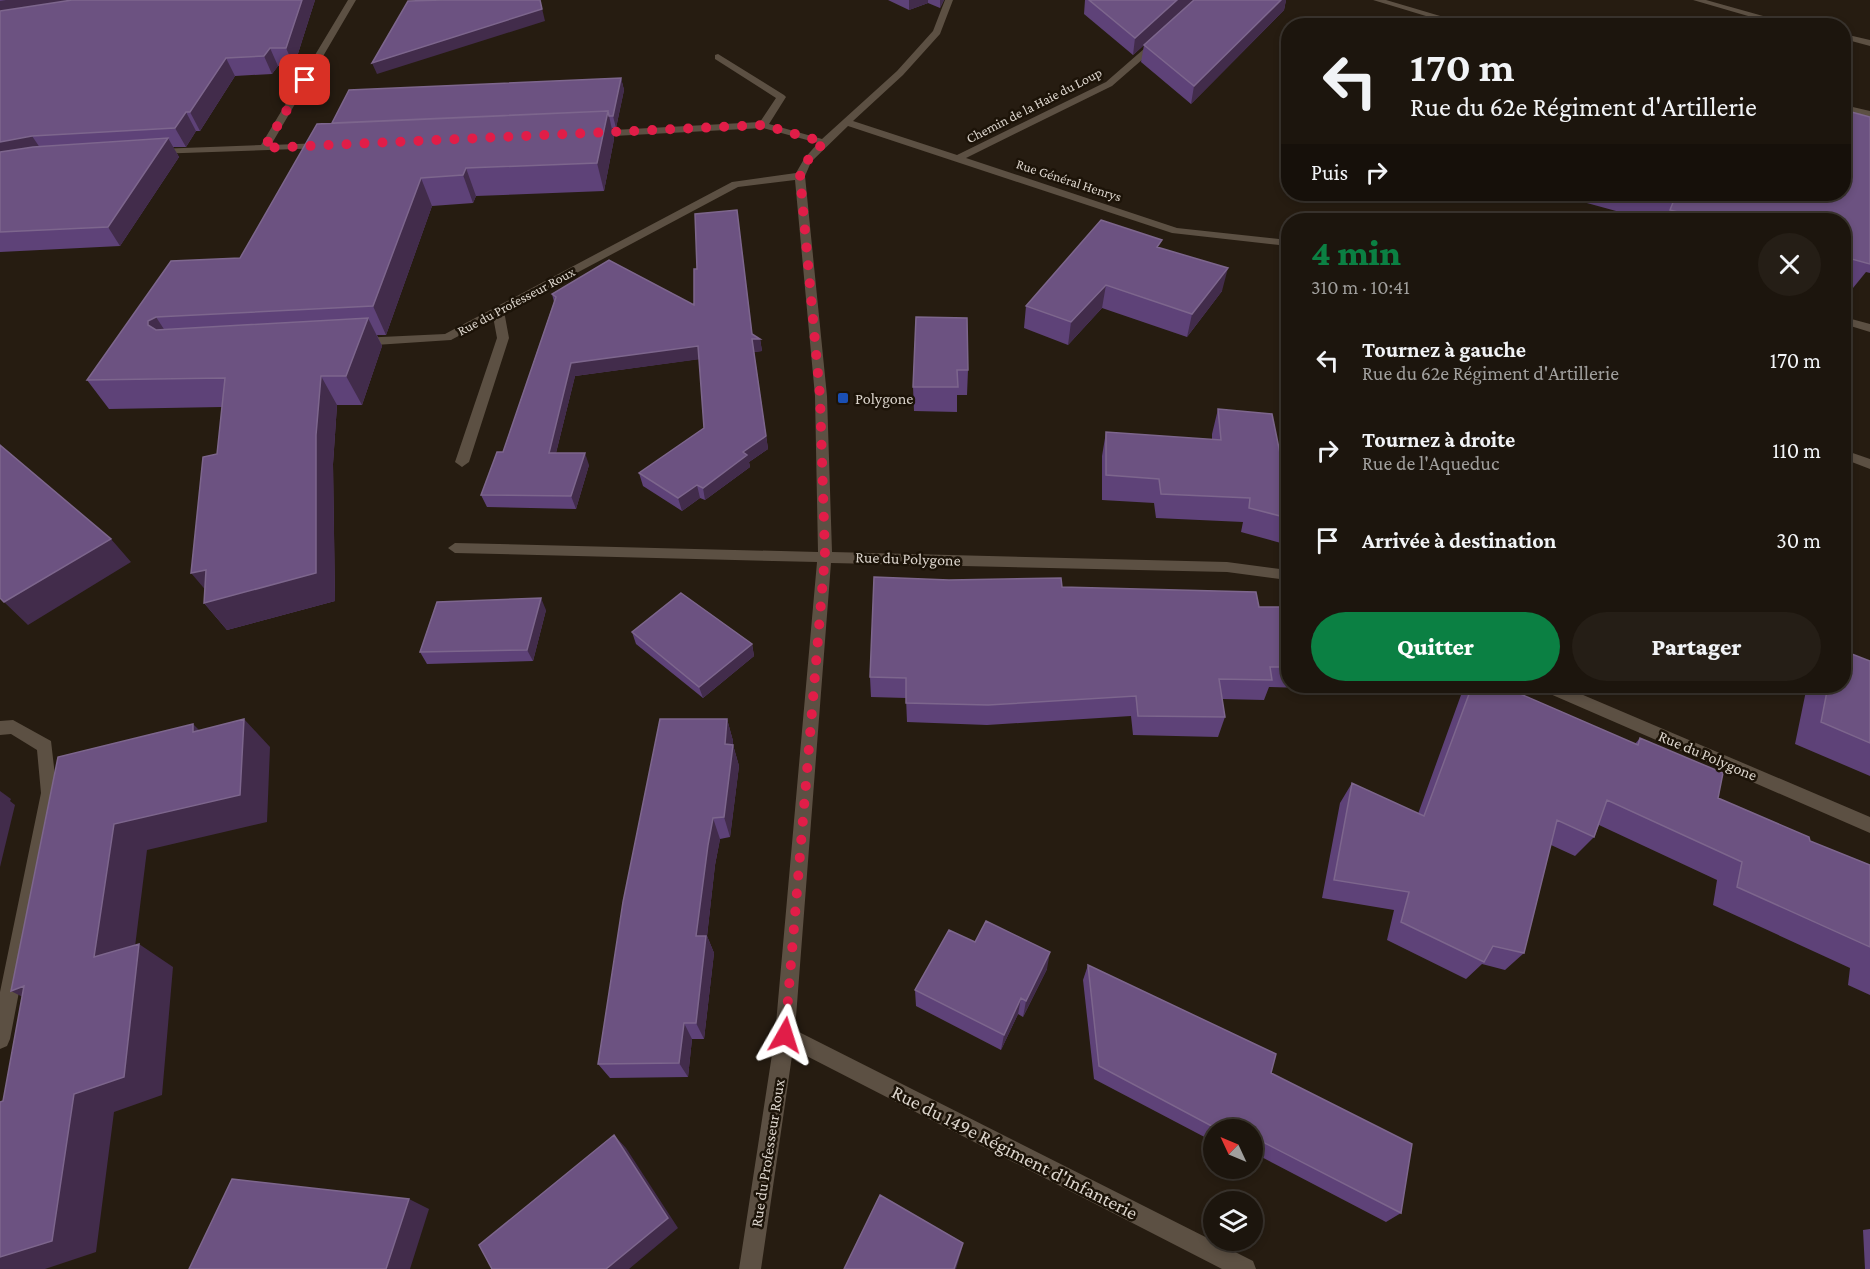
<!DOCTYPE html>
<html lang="fr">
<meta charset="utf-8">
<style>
body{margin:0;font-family:"Crimson Pro",serif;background:#251e16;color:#f1f3f6;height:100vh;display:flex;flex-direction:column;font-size:22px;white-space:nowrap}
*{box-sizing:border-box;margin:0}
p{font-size:20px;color:#a09f9d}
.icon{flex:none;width:33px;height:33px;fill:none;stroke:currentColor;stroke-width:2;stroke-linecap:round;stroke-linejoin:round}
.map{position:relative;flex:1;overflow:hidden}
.side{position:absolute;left:1281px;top:213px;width:570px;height:480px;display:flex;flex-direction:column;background:#1c150d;border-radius:24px;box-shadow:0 3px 9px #0003,0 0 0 2px #3a342e}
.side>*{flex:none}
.guide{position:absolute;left:1281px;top:18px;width:570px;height:183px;border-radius:24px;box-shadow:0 3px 9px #0003,0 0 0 2px #3a342e;background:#1c150d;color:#f1f3f6;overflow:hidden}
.needle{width:39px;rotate:314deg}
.buttons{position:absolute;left:1203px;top:1119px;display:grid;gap:12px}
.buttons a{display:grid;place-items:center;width:60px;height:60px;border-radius:50%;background:#1c150d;box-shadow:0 3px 9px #0003,0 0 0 2px #3a342e;font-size:30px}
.pin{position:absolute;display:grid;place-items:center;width:51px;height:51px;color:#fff;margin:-26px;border-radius:12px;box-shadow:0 3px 9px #0006}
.me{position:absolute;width:66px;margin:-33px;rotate:6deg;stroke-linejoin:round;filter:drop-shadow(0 0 4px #0008)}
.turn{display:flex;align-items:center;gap:21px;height:126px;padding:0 30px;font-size:27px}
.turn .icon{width:78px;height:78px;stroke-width:2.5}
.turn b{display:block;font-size:42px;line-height:51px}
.then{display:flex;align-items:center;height:57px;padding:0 30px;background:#0003;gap:12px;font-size:22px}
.round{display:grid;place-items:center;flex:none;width:63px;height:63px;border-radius:32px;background:#251e16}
.overview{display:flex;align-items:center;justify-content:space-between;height:102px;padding:0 30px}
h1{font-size:36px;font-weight:800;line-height:45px;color:#0b8043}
.action{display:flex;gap:12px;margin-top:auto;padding:12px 30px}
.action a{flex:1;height:69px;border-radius:36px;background:#0b8043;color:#fff;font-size:24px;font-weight:800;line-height:69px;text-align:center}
.action a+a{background:#251e16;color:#f1f3f6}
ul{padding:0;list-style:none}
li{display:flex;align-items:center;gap:18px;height:90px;padding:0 30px}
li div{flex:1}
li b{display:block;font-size:22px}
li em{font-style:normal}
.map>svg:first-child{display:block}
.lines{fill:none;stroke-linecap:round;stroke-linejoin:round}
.service{fill:#5c5043;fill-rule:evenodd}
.minor{fill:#5c5043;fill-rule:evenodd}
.wall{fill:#5e4278}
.shaded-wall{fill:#422c4b}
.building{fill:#6c5281;stroke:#7d668d;stroke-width:1.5}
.route{stroke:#e11d48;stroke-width:10;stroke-dasharray:0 18}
.transit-dot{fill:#1a4fb4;stroke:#1c1308;stroke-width:2}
.labels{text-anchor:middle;stroke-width:5;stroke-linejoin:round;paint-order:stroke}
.far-street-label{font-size:14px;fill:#dbd4cc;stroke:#1c1308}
.poi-label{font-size:16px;fill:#dbd4cc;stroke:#1c1308;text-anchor:start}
.street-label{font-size:16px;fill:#dbd4cc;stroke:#1c1308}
.near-street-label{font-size:20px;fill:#dbd4cc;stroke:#1c1308}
</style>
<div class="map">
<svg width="1870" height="1269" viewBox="0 0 1870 1269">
<rect width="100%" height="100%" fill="#261c11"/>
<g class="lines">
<!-- service -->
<path class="service" d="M1693 0H1706L1799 26H1783Z
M1844 34 1870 40V46L1844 39Z
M498 308 504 311 509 338 469 462 462 467 455 462 497 338 492 311Z"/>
<!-- minor -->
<path class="minor" d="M348 0H356L271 145 322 143 325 144V148L154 154 152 152 157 149 261 145Z
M945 0H953L940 34 903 75 853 121 957 155 1106 82 1153 41H1159V45L1112 86 966 158 1177 228 1288 240V246L1172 233 848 126 811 162 805 176 827 396 832 552 1227 562 1288 570V580L1227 572 831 563 795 1030 1253 1261 1256 1269H1222L793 1049 761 1269H739L775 1035 817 562 455 553 448 548 455 543 818 552 815 396 795 180 738 187 451 340 360 346 354 342 360 338 445 334 732 182 796 173 804 159 818 143 763 128 595 137 590 134 595 131 760 122 776 98 715 59V55L718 54 784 95 786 97 769 124 822 139 897 71 933 31Z
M1373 0H1386L1474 26H1459Z
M1844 105 1870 111V117L1844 111Z
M1844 317 1870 324V332L1844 324Z
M1844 450 1870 459V469L1844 459Z
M1539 686H1562L1870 817V833L1541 690Z
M13 720 51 741 57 793 10 1039 7 1046 0 1049V992L41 793 37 750 11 734 0 735V721Z"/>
</g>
<!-- wall -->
<path class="wall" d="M0 0H315L294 66H278L272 74 235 76 200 131H196L186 147H173L179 157 120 246 0 252Z
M888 0H944L940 8 928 3 909 10Z
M1085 0H1286L1284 10 1191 104 1141 62 1144 45 1133 55 1084 14Z
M621 78 624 90 616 128H612L614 139 604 191 476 196 473 203 432 206 386 335H377L382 346 362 405H337L333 464 335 601 227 630 204 603 222 407 109 409 87 380 171 261 240 258 332 123Z
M1870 117V273L1866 272 1853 288 1844 286V220H1649L1554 194H1844Z
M737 210 752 335 760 339 762 351 754 352 768 449 749 462 750 467 705 500 700 498 682 511 643 486 639 473 704 428 699 359 575 376 556 453 589 465 576 509 487 507 481 495 503 452 554 302 552 294 694 305 697 269Z
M1160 248 1222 291 1187 337 1102 308 1068 345 1024 328 1026 306Z
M916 317 968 370 967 395H957V412L914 411 913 387Z
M1218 409 1282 463 1288 464V545L1241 532 1243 522 1156 518 1154 503 1102 500V456L1106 432 1212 440V434Z
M1062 587 1259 607H1288V686H1305L1304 688 1269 687 1264 700 1222 699 1225 717 1218 737 1133 735 1131 716 987 725 907 722 906 698 871 697 870 677Z
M546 610 533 661 427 664 420 652Z
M632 632 752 644 754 656 703 698 636 644Z
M1870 661V776L1795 744 1807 686H1844Z
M1468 686H1502L1635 744 1640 738 1718 798 1810 841 1870 865V995L1848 985 1850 968 1713 905 1717 880 1599 825 1594 837 1575 856 1551 845 1524 953 1505 970 1482 964 1466 979 1387 940 1394 910 1322 898 1340 803 1352 783 1418 814 1461 695Z
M727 719 733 741V745L739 766 730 837 720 839 715 865 707 936 714 953 704 1039H692L688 1077 610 1078 598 1064Z
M975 942 1047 969 1023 1017 1018 1014 1001 1050 916 1006 915 990Z
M1088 965 1271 1073 1401 1213 1386 1222 1252 1152V1130H1214V1142L1094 1079 1083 980Z
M1870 1229V1269H1865L1863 1230Z"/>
<!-- shaded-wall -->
<path class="shaded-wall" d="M6 0H106L0 20V1Z
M302 0H315L294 66 286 48Z
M540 0 545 21 377 74 372 63Z
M909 0H928V3L909 10Z
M940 0H944L940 8Z
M1177 0H1194L1133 55 1135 38Z
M1281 0H1286L1284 10 1191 104 1194 86Z
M270 48 278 66 272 74 264 56Z
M226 58 235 76 200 131 190 112Z
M621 78 624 90 616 128 613 116Z
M608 111 614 139 604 191 597 163Z
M186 112 196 131 186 147 175 128Z
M0 128 32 136 45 155 0 163Z
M168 138 179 157 120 246 108 227Z
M466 168 476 196 473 203 463 175Z
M421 178 432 206 386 335 373 306Z
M737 210 753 339H760L762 351 754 352 768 449 749 462 750 467 705 500 703 488 743 452 752 334Z
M1228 268 1222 291 1187 337 1192 314Z
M1106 285 1102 308 1068 345 1071 322Z
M156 317 175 346 148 325V321Z
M368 318 382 346 362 405 346 376Z
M698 346 701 359 575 376 553 465 549 453 571 363Z
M321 376 337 405 333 464 335 601 227 630 204 603 214 600 191 573 206 570 316 435Z
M585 453 589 465 576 509 571 496Z
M697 485 700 498 682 511 678 498Z
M111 539 131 562 28 625 4 602Z
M541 598 546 610 533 661 527 650Z
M752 644 754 656 703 698 699 687Z
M244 719 270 747 267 822 147 850 131 979 94 957 114 824Z
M727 719 733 741 732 753 733 745 739 766 730 837 724 817 725 744Z
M193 724 221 752 193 732Z
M0 791 11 799 10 801 15 805 0 867Z
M713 818 720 839 715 865 707 936 714 953 704 1039 696 1023V936L708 845Z
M139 944 173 967 162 1095 114 1112 96 1252 45 1269H0V1257L74 1094Z
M1050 952 1047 969 1023 1017 1026 1001Z
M24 986 52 1012 11 991Z
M1021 998 1018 1014 1001 1050 1004 1035Z
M684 1023 692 1039 688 1077 679 1063Z
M614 1135 626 1148 678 1228 629 1269H606Z
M409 1199 429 1209 410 1269H386Z
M963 1243 961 1252 956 1269H954Z"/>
<!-- building -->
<path class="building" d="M72 0H302L286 48H270L264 56 226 58 190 112H186L175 128 32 136 0 142V11Z
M443 0H540L542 9 372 63 408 1Z
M1089 0H1177L1135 38Z
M1194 0H1281L1194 86 1144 45Z
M621 78 613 116H609L608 111 332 123 349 90Z
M1844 110 1870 117V264L1844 257V220H1709L1670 210 1674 200 1651 194H1844Z
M608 111 597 163 466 168 463 175 421 178 373 306 156 317 148 321V325L156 330 368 318 346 376H321L316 435V573L204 603 206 570 191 573 203 457 217 454 225 378 87 380 171 261 240 258 317 124Z
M168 138 108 227 0 232V152L33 147Z
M737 210 752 334 760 339H752L766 436 743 452 747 455 703 488 697 485 678 498 639 473 704 428 698 346 571 363 549 453H585L571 496 481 495 497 452H503L556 297 552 294 609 260 694 305V269H697L695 214Z
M1101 220 1162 240 1157 247 1228 268 1192 314 1106 285 1071 322 1026 306Z
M916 317 967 318 968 370H957L958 387H913Z
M1218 409 1272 414 1282 463 1288 464V518L1249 508 1250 498 1161 494 1159 479 1106 475V432L1221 440Z
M0 445 111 539 4 602 0 598Z
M874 577 949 580 1061 578 1062 587 1256 592 1259 607H1288V667H1270L1272 680 1219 679 1225 717 1138 716 1136 696 988 705 906 703V678L870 677Z
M681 593 752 644 699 687 632 632Z
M541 598 527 650 420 652 437 602Z
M1844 651 1870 661V743L1821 722 1828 686H1844Z
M1472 686H1502L1638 745 1640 738 1723 773 1718 798 1809 837 1810 841 1870 865V947L1737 887 1742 862 1607 800 1594 837 1557 820 1524 953 1493 946 1484 962 1401 922 1409 892 1334 880 1352 783 1424 816Z
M244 719 240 795 114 824 94 957 139 944 124 1077 74 1094 52 1241 0 1257V1102L3 1101 24 986 11 991 58 757 193 724V732Z
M660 719H727L725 744 733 745 724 817 713 818 708 845 696 936H706L696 1023H684L679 1063 598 1064 623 902Z
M986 921 1050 952 1026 1001 1021 998 1004 1035 915 990 949 930 975 942Z
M1088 965 1276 1054 1271 1073 1412 1144 1401 1213 1253 1137 1252 1140V1130H1219L1099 1066Z
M614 1135 668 1218 606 1269H492L479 1245Z
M232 1179 409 1199 386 1269H189Z
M880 1195 963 1243 954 1269H844Z"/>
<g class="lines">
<!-- route -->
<path class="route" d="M305 80 264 148 763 125 824 142 807 161 800 176 820 396 825 555 785 1035"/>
</g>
<!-- markers -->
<rect class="transit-dot" x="837" y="392" width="12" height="12" rx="3"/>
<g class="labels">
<!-- far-street labels -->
<g class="far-street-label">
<text transform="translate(1034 105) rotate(-27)" y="5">Chemin de la Haie du Loup</text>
<text transform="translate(1069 180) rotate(18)" y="5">Rue Général Henrys</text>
<text transform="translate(516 301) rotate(-28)" y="5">Rue du Professeur Roux</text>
</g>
<!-- poi labels -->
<g class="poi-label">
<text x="855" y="404">Polygone</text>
</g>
<!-- street labels -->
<g class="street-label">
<text transform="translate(908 558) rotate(2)" y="6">Rue du Polygone</text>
<text transform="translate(1708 755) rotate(23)" y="6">Rue du Polygone</text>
<text transform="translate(767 1153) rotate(-81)" y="6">Rue du Professeur Roux</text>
</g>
<!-- near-street labels -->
<g class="near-street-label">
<text transform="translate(1015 1152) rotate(27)" y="7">Rue du 149e Régiment d'Infanterie</text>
</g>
</g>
</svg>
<div class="buttons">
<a><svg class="needle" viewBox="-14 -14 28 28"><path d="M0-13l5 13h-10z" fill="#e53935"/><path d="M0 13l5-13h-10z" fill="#a09f9d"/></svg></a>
<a><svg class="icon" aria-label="layers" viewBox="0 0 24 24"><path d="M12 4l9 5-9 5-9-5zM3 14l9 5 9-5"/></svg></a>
</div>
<div class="pin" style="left:305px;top:80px;background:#d93025"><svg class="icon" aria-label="arrive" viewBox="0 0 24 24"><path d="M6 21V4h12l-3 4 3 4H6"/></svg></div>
<svg class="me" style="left:785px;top:1035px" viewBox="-20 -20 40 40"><path d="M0-17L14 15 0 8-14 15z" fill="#e11d48" stroke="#fff" stroke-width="4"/></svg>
<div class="guide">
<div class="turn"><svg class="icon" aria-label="left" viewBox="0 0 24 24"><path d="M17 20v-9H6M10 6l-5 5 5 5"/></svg><div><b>170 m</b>Rue du 62e Régiment d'Artillerie</div></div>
<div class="then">Puis<svg class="icon" aria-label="right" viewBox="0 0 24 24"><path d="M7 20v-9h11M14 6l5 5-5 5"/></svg></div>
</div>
<section class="side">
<div class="overview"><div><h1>4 min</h1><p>310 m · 10:41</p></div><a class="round"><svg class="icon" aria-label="close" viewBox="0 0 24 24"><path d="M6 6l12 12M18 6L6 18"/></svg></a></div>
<ul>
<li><svg class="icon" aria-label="left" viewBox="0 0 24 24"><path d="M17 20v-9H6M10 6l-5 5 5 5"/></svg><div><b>Tournez à gauche</b><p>Rue du 62e Régiment d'Artillerie</p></div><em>170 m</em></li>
<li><svg class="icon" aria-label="right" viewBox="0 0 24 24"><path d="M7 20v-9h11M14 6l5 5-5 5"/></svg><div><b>Tournez à droite</b><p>Rue de l'Aqueduc</p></div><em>110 m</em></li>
<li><svg class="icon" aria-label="arrive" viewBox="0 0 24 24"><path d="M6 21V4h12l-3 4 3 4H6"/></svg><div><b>Arrivée à destination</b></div><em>30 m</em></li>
</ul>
<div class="action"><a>Quitter</a><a>Partager</a></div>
</section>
</div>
